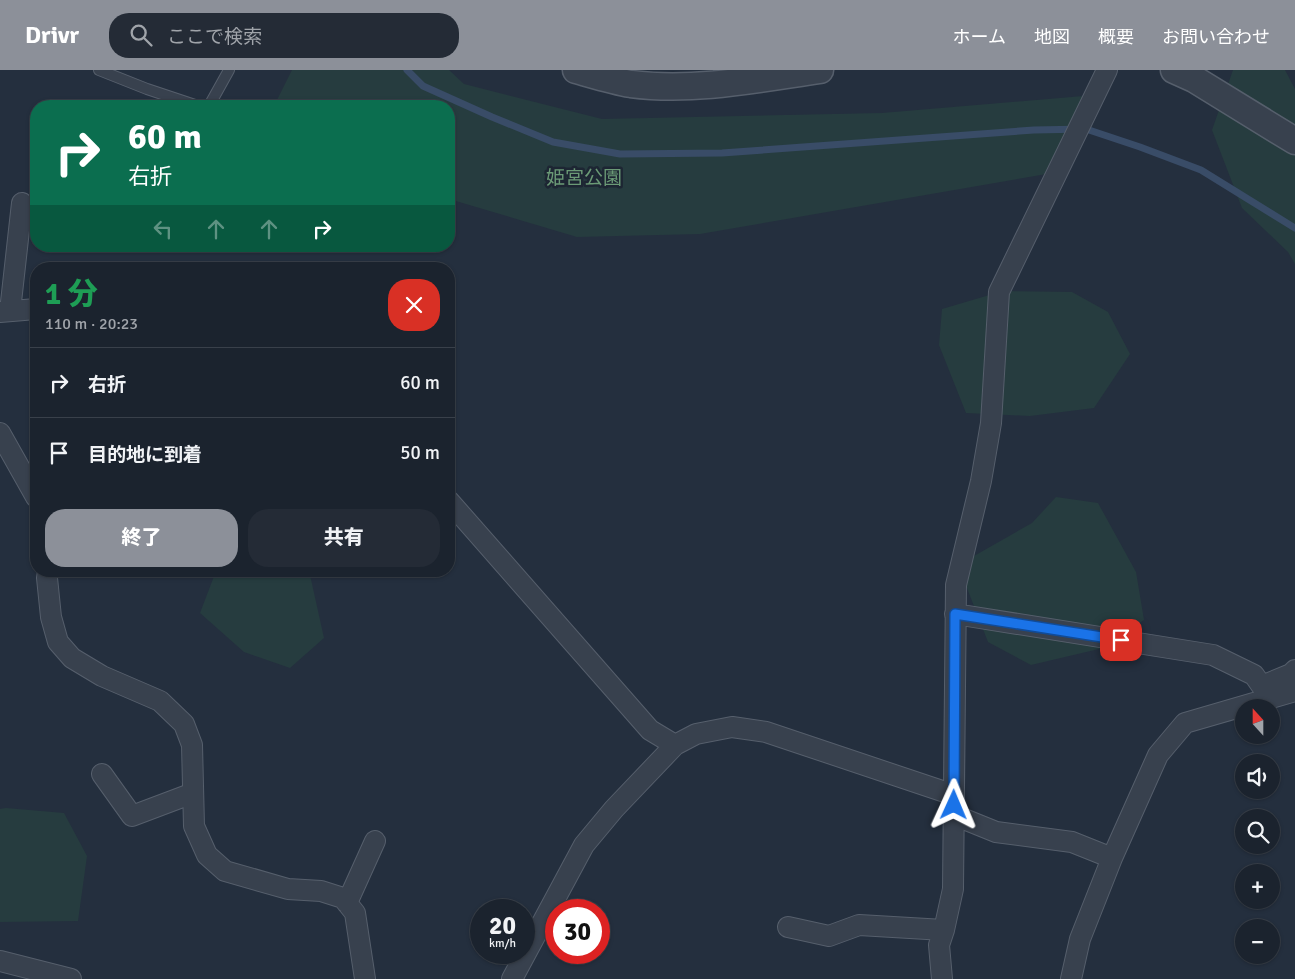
<!DOCTYPE html>
<html lang="ja">
<meta charset="utf-8">
<style>
body{margin:0;font-family:Signika,"Noto Sans JP",sans-serif;background:#242b36;color:#f1f3f6;height:100vh;display:flex;flex-direction:column;font-size:19px;white-space:nowrap}
*{box-sizing:border-box;margin:0}
p{font-size:16px;color:#a0a4aa}
.icon{flex:none;width:28px;height:28px;fill:none;stroke:currentColor;stroke-width:2;stroke-linecap:round;stroke-linejoin:round}
.map{position:relative;flex:1;overflow:hidden}
.sheet{position:absolute;left:30px;top:192px;width:425px;height:315px;display:flex;flex-direction:column;background:#1b232e;border-radius:20px;box-shadow:0 1px 4px #0004,0 0 0 1px #39404a}
.sheet>*{flex:none}
.banner{position:absolute;left:30px;top:30px;width:425px;height:152px;border-radius:20px;box-shadow:0 1px 4px #0004,0 0 0 1px #39404a;background:#0b6e4f;color:#fff;overflow:hidden}
.needle{width:32px;rotate:339deg}
.tools{position:absolute;left:1235px;top:629px;display:grid;gap:10px}
.tools a{display:grid;place-items:center;width:45px;height:45px;border-radius:50%;background:#1b232e;box-shadow:0 1px 4px #0004,0 0 0 1px #39404a;font-size:25px}
.speed{position:absolute;left:470px;top:829px;display:flex;gap:10px;font-size:25px;font-weight:700;text-align:center}
.speed>*{display:grid;place-content:center;width:65px;height:65px;border-radius:50%;background:#1b232e;box-shadow:0 1px 4px #0004,0 0 0 1px #39404a;line-height:1}
.speed small{font-size:12px;font-weight:400}
.speed .limit{border:8px solid #d22;background:#fff;color:#111}
.pin{position:absolute;display:grid;place-items:center;width:42px;height:42px;color:#fff;margin:-21px;border-radius:10px;box-shadow:0 2px 8px #0006}
.me{position:absolute;width:55px;margin:-28px;rotate:1deg;stroke-linejoin:round;filter:drop-shadow(0 0 4px #0008)}
.turn{display:flex;align-items:center;gap:18px;height:105px;padding:0 15px;font-size:22px}
.turn .icon{width:65px;height:65px;stroke-width:2.5}
.turn b{display:block;font-size:35px;line-height:42px}
.lanes{display:flex;align-items:center;height:48px;padding:0 15px;background:#0003;justify-content:center;gap:25px;direction:ltr}
.lanes .off{opacity:.35}
.round{display:grid;place-items:center;flex:none;width:52px;height:52px;border-radius:20px;background:#242b36}
.summary{display:flex;align-items:center;justify-content:space-between;height:85px;padding:0 15px}
h1{font-size:30px;font-weight:800;line-height:38px;color:#1e9e55}
.primary-button{display:flex;gap:10px;margin-top:auto;padding:10px 15px}
.primary-button a{flex:1;height:58px;border-radius:20px;background:#8c9099;color:#fff;font-size:20px;font-weight:800;line-height:58px;text-align:center}
.primary-button a+a{background:#242b36;color:#f1f3f6}
ul{padding:0;list-style:none}
li{display:flex;align-items:center;gap:15px;height:70px;padding:0 15px;border-top:1px solid #39404a}
li div{flex:1}
li b{display:block;font-size:19px}
li em{font-style:normal}
header{display:flex;align-items:center;gap:30px;box-sizing:border-box;height:70px;padding:0 25px;background:#8c9099;color:#fff}
header strong{font-size:24px}
nav{display:flex;gap:28px;margin-inline-start:auto;font-size:18px}
.search{width:350px;height:45px;background:#242b36;display:flex;align-items:center;gap:12px;box-sizing:border-box;padding:0 18px;border-radius:20px;color:#a0a4aa;font-size:19px}
.map>svg:first-child{display:block}
.green{fill:#263c3f}
.lines{fill:none;stroke-linecap:round;stroke-linejoin:round}
.stream{stroke:#394c67;stroke-width:7}
.service-casing{stroke:#565f6c;stroke-width:12}
.minor-casing{stroke:#565f6c;stroke-width:22}
.tertiary-casing{stroke:#565f6c;stroke-width:29}
.service{stroke:#38414e;stroke-width:10}
.minor{stroke:#38414e;stroke-width:20}
.tertiary{stroke:#38414e;stroke-width:26}
.route-casing{stroke:#114b97;stroke-width:12}
.route{stroke:#1a73e8;stroke-width:9}
.labels{text-anchor:middle;stroke-width:5;stroke-linejoin:round;paint-order:stroke}
.park-label{font-size:19px;fill:#6b9a76;stroke:#1d2633}
</style>
<header>
<strong>Drivr</strong>
<div class="search"><svg class="icon" aria-label="search" viewBox="0 0 24 24"><circle cx="10" cy="10" r="6"/><path d="M15 15l6 6"/></svg>ここで検索</div>
<nav><a>ホーム</a><a>地図</a><a>概要</a><a>お問い合わせ</a></nav>
</header>
<div class="map">
<svg width="1295" height="909" viewBox="0 0 1295 909">
<rect width="100%" height="100%" fill="#242f3e"/>
<!-- green -->
<path class="green" d="M292 0H449L464 14 602 49 882 43 1095 25 1058 102 700 164 577 167 449 129V36H274Z
M1233 0H1285L1295 19V194L1288 182 1242 138 1212 60Z
M1003 221 1072 222 1108 242 1130 284 1094 338 1030 346 966 343 939 275 942 239Z
M1056 427 1098 433 1136 502 1144 550 1099 579 1031 595 988 572 965 513 967 490 1032 453Z
M216 501H306L310 505 324 568 290 598 244 582 200 543Z
M6 738 64 743 87 786 78 851 0 852V739Z"/>
<g class="lines">
<!-- stream -->
<path class="stream" d="M407 0 423 16 492 47 553 72 620 84 722 83 1034 60 1086 59 1140 77 1201 100 1295 158"/>
<!-- service casing -->
<g class="service-casing">
<path id="service" d="M99 0 147 19 198 36
M209 36 229 0"/>
</g>
<!-- minor casing -->
<g class="minor-casing">
<path id="minor" d="M10 241 22 133
M0 242 36 239
M0 363 36 427
M449 431 650 660 675 675
M48 501 47 508 51 547 58 572 72 588 102 606 160 631 184 654 192 675 194 756 207 785 225 801 288 819 321 821 343 828 355 843 365 909
M955 544 1213 585 1254 605 1270 628
M1262 616 1291 604 1295 600
M102 704 132 746 193 723
M954 745 996 762 1072 772 1112 788
M347 833 375 771
M788 857 829 866 859 855 944 860
M0 891 71 909
M512 909 584 775 614 739 675 675 696 664 732 657 766 662 954 725
M942 909 939 875 944 860 953 819 956 515 981 411 991 353 999 222 1107 0
M1071 909 1080 869 1112 788 1158 685 1185 653 1295 621"/>
</g>
<!-- tertiary casing -->
<g class="tertiary-casing">
<path id="tertiary" d="M576 0C594 5 613 11 631 14 694 22 758 9 820 0
M1174 0 1194 9 1295 71"/>
</g>
<!-- service -->
<use href="#service" class="service"/>
<!-- minor -->
<use href="#minor" class="minor"/>
<!-- tertiary -->
<use href="#tertiary" class="tertiary"/>
</g>
<g class="lines">
<!-- route casing -->
<g class="route-casing">
<path id="route" d="M954 735 955 544 1121 570"/>
</g>
<!-- route -->
<use href="#route" class="route"/>
</g>
<g class="labels">
<!-- park labels -->
<g class="park-label">
<text x="584" y="114">姫宮公園</text>
</g>
</g>
</svg>
<div class="tools">
<a><svg class="needle" viewBox="-14 -14 28 28"><path d="M0-13l5 13h-10z" fill="#e53935"/><path d="M0 13l5-13h-10z" fill="#a0a4aa"/></svg></a>
<a><svg class="icon" aria-label="sound" viewBox="0 0 24 24"><path d="M4 9h4l5-4v14l-5-4H4zM17 9q2 3 0 6"/></svg></a>
<a><svg class="icon" aria-label="search" viewBox="0 0 24 24"><circle cx="10" cy="10" r="6"/><path d="M15 15l6 6"/></svg></a>
<a>+</a>
<a>−</a>
</div>
<div class="speed"><div>20<small>km/h</small></div><div class="limit">30</div></div>
<div class="pin" style="left:1121px;top:570px;background:#d93025"><svg class="icon" aria-label="arrive" viewBox="0 0 24 24"><path d="M6 21V4h12l-3 4 3 4H6"/></svg></div>
<svg class="me" style="left:954px;top:735px" viewBox="-20 -20 40 40"><path d="M0-17L14 15 0 8-14 15z" fill="#1a73e8" stroke="#fff" stroke-width="4"/></svg>
<div class="banner">
<div class="turn"><svg class="icon" aria-label="right" viewBox="0 0 24 24"><path d="M7 20v-9h11M14 6l5 5-5 5"/></svg><div><b>60 m</b>右折</div></div>
<div class="lanes"><svg class="icon off" aria-label="left" viewBox="0 0 24 24"><path d="M17 20v-9H6M10 6l-5 5 5 5"/></svg><svg class="icon off" aria-label="ahead" viewBox="0 0 24 24"><path d="M12 20V5M6 11l6-6 6 6"/></svg><svg class="icon off" aria-label="ahead" viewBox="0 0 24 24"><path d="M12 20V5M6 11l6-6 6 6"/></svg><svg class="icon" aria-label="right" viewBox="0 0 24 24"><path d="M7 20v-9h11M14 6l5 5-5 5"/></svg></div>
</div>
<section class="sheet">
<div class="summary"><div><h1>1 分</h1><p>110 m · 20:23</p></div><a class="round" style="background:#d93025;color:#fff"><svg class="icon" aria-label="close" viewBox="0 0 24 24"><path d="M6 6l12 12M18 6L6 18"/></svg></a></div>
<ul>
<li><svg class="icon" aria-label="right" viewBox="0 0 24 24"><path d="M7 20v-9h11M14 6l5 5-5 5"/></svg><div><b>右折</b></div><em>60 m</em></li>
<li><svg class="icon" aria-label="arrive" viewBox="0 0 24 24"><path d="M6 21V4h12l-3 4 3 4H6"/></svg><div><b>目的地に到着</b></div><em>50 m</em></li>
</ul>
<div class="primary-button"><a>終了</a><a>共有</a></div>
</section>
</div>
